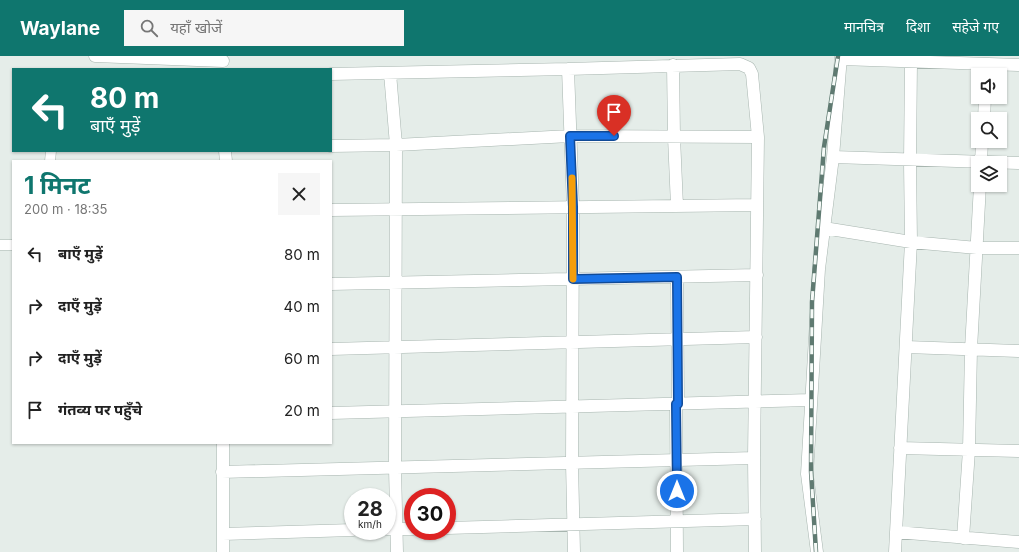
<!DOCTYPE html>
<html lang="hi">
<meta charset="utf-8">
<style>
body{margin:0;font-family:Inter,"Noto Sans Devanagari",sans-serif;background:#f6f6f6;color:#222;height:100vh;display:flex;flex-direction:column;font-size:15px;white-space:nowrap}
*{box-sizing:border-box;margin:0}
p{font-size:13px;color:#767676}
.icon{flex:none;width:22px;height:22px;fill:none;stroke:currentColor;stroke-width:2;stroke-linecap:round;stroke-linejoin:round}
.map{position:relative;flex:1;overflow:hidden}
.panel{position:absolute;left:12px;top:104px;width:320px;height:284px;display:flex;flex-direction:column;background:#fff;border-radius:0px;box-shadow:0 1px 3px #0004}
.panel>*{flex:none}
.top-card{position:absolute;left:12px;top:12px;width:320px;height:84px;border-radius:0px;box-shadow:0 1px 3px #0004;background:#0f766e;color:#fff;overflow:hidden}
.fabs{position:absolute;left:971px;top:12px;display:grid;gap:8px}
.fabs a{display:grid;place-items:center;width:36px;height:36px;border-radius:0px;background:#fff;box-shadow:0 1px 3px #0004;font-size:20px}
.speed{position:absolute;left:344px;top:432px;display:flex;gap:8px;font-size:20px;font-weight:700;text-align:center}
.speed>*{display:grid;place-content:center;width:52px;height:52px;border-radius:50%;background:#fff;box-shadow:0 1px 3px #0004;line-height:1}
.speed small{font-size:10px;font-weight:400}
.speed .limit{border:6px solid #d22;background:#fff;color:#111}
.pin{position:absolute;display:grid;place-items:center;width:34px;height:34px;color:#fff;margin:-41px -17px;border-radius:50% 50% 50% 0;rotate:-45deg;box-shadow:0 0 4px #0007}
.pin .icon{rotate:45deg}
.me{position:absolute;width:44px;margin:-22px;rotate:0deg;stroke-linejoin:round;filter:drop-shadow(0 0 3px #0008)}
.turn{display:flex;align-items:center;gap:14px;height:84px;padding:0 12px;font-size:18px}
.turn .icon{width:52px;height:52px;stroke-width:2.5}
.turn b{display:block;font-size:28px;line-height:34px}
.round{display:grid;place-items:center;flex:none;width:42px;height:42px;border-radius:0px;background:#f6f6f6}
.headline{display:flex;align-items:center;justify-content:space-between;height:68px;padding:0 12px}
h1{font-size:24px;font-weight:700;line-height:30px;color:#0f766e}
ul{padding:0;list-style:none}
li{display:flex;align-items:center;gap:12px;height:52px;padding:0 12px}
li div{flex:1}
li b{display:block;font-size:15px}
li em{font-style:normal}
header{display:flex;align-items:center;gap:24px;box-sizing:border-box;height:56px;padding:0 20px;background:#0f766e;color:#fff}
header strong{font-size:19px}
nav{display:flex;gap:22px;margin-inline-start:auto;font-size:14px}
.search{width:280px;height:36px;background:#f6f6f6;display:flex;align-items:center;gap:10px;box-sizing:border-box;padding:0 14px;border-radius:0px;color:#767676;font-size:15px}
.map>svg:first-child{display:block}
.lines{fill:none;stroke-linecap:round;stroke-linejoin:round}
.service-casing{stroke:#a7b5af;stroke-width:11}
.minor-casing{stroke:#a7b5af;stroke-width:13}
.service{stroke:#fff;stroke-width:10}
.minor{stroke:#fff;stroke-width:12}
.rail-casing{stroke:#5f7a71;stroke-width:4.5}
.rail{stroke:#f5faf7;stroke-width:3;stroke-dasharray:9;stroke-linecap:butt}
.route-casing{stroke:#114b97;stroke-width:10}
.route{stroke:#1a73e8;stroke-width:7}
.slow{stroke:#f59e0b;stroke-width:7}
</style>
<header>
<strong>Waylane</strong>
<div class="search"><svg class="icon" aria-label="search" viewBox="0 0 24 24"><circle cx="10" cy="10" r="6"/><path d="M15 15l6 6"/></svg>यहाँ खोजें</div>
<nav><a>मानचित्र</a><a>दिशा</a><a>सहेजे गए</a></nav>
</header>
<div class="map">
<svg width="1019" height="496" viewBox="0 0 1019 496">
<rect width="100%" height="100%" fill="#e5ede9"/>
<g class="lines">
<!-- service casing -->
<g class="service-casing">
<path id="service" d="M50 105 51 95
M0 189H13"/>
</g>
<!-- minor casing -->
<g class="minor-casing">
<path id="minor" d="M95 0 223 5
M841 3 1019 9
M673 9 674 81 677 150
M568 13 573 151 572 407 574 496
M390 17 396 89 395 412 397 496
M331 18 568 13 740 8 749 12 752 18 758 81 754 402 755 496
M984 63 985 41
M331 90 396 89 570 80 758 81
M225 95 226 105
M833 101 1019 107
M981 107 982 85
M331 154 757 149
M824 172 911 186 977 192H1019
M677 221 678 348 676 349 677 496
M331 228 757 219
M906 291 1019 295
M331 293 756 281
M331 357 811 344
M900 392 1019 395
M222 416 754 402
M447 472 755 463
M387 473H413
M896 476 1019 486
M223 478 353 474
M963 482 969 394 971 293 980 129
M223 496V387
M817 496 807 418 819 213 833 101 841 0
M895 496 911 186 910 106 911 5"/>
</g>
<!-- service -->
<use href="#service" class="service"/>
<!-- minor -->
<use href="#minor" class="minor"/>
<!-- rail casing -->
<g class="rail-casing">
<path id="rail" d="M816 496 811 415 812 246 824 91 838 0"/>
</g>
<!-- rail -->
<use href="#rail" class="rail"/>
</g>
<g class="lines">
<!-- route casing -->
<g class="route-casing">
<path id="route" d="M614 80H570L573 151V223L677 221 678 348H676L677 435"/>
</g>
<!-- route -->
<use href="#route" class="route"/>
<!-- slow -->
<path class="slow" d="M572 122 573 223"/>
</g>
</svg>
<div class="fabs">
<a><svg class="icon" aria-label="sound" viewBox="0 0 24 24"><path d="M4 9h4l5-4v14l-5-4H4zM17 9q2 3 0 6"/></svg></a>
<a><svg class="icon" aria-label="search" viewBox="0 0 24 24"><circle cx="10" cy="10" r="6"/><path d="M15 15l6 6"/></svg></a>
<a><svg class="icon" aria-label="layers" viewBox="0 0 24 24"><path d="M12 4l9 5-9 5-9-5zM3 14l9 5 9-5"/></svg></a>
</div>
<div class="speed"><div>28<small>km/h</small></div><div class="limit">30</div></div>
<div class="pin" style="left:614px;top:80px;background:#d93025"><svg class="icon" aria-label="arrive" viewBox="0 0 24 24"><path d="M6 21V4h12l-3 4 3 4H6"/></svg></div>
<svg class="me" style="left:677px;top:435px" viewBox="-20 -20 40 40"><circle r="17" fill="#1a73e8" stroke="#fff" stroke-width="3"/><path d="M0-11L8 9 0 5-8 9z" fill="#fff"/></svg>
<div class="top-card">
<div class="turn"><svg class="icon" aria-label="left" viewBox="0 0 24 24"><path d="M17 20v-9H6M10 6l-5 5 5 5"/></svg><div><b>80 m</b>बाएँ मुड़ें</div></div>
</div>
<section class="panel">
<div class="headline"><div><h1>1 मिनट</h1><p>200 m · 18:35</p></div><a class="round"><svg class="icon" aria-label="close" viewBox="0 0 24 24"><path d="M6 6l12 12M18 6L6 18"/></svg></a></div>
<ul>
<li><svg class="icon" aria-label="left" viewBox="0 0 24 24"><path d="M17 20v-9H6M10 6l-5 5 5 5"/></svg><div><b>बाएँ मुड़ें</b></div><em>80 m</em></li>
<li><svg class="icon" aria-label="right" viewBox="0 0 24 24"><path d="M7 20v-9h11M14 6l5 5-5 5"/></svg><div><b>दाएँ मुड़ें</b></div><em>40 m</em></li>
<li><svg class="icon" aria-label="right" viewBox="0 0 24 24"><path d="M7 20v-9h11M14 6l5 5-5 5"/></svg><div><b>दाएँ मुड़ें</b></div><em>60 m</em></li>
<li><svg class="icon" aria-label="arrive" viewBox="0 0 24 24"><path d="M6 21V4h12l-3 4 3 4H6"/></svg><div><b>गंतव्य पर पहुँचे</b></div><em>20 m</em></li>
</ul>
</section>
</div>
